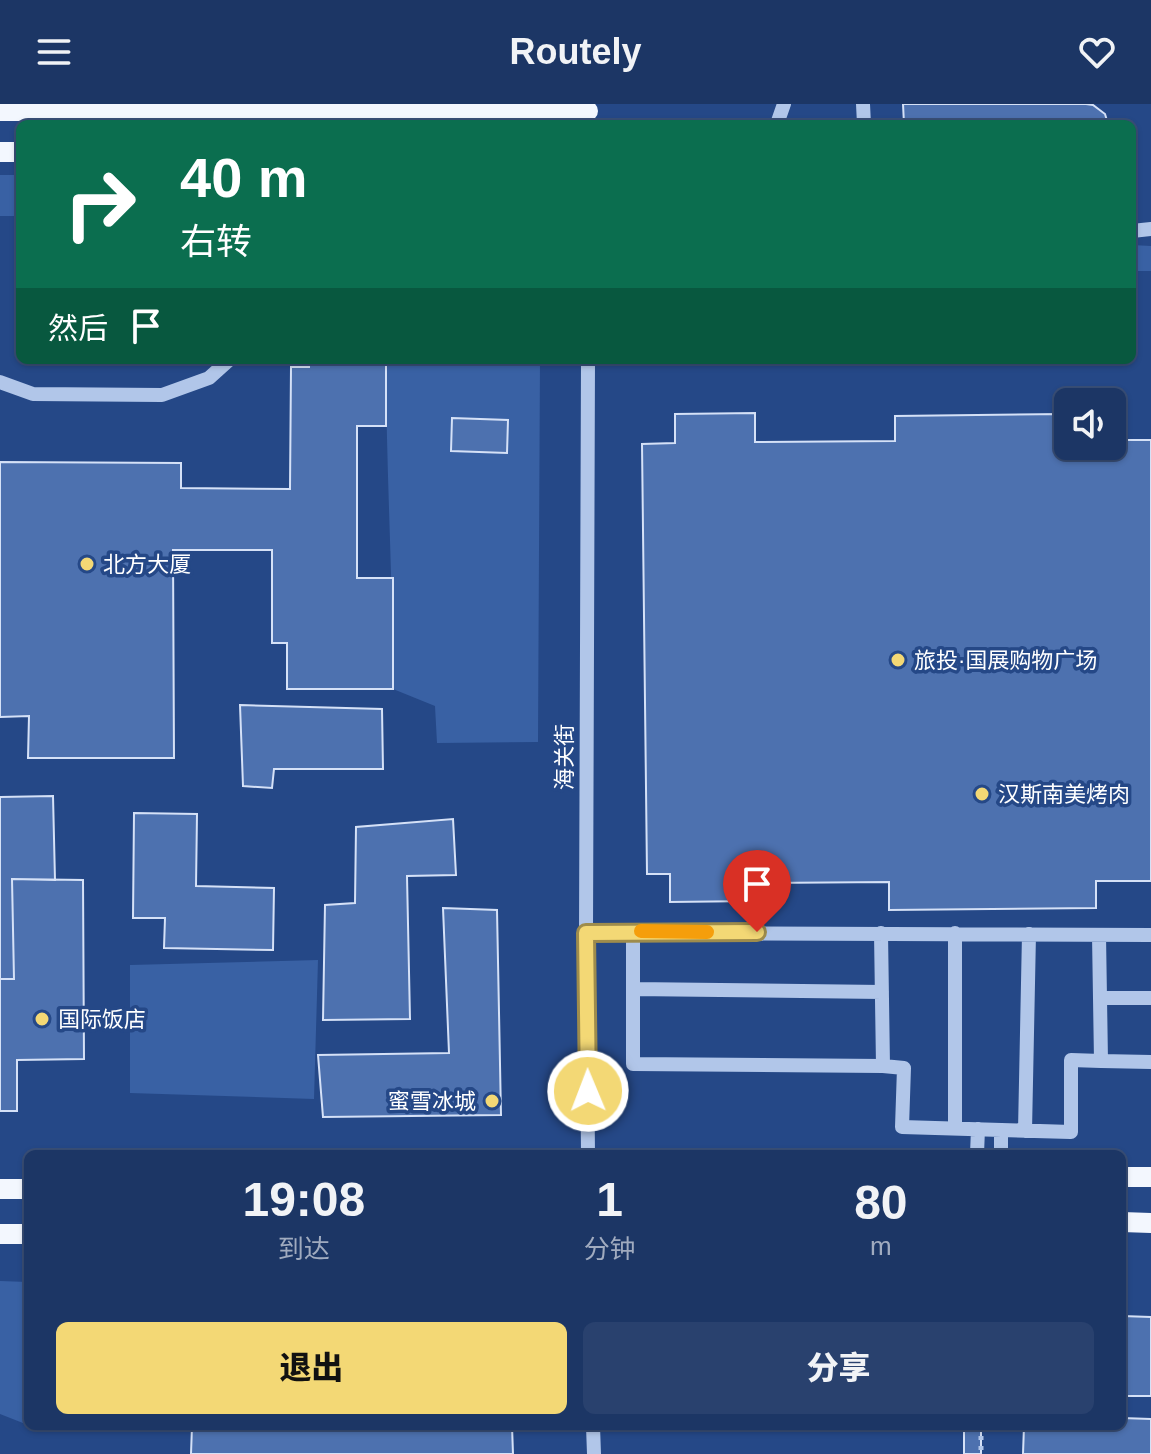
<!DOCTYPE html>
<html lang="zh">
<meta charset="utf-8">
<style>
body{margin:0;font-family:Arial,"Noto Sans SC",sans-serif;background:#29416e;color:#f1f3f6;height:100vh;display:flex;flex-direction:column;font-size:30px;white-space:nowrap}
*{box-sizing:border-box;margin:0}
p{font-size:26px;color:#a0abbf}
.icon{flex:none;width:44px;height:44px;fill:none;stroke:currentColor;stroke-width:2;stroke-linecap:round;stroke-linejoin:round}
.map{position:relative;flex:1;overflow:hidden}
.details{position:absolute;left:24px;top:1046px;width:1102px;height:280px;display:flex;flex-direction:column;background:#1c3665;border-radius:12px;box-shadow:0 2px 6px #0004,0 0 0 2px #3a5079}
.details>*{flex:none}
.hud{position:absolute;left:16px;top:16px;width:1120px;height:244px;border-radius:12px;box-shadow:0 2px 6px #0004,0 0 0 2px #3a5079;background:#0b6e4f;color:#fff;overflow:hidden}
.controls{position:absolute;left:1054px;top:284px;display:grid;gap:16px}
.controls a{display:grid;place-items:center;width:72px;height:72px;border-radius:12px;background:#1c3665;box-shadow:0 2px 6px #0004,0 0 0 2px #3a5079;font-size:40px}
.pin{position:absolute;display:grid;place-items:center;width:68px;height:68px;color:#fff;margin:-82px -34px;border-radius:50% 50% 50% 0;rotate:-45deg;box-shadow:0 0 8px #0007}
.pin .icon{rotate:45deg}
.me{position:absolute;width:88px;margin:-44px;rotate:359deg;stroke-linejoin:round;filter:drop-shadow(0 0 6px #0008)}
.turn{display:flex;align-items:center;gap:28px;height:168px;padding:0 32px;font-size:36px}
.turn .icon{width:104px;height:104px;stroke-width:2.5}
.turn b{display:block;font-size:56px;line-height:68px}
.then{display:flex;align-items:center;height:76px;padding:0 32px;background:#0003;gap:16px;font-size:30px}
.eta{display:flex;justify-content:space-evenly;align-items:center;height:136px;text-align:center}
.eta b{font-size:48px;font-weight:800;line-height:56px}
.button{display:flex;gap:16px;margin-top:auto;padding:16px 32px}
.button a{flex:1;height:92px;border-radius:12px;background:#f3d875;color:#111;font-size:32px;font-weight:800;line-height:92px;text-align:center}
.button a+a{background:#29416e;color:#f1f3f6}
header{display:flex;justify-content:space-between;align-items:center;height:104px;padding:0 32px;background:#1c3665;font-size:36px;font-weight:800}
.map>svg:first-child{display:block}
.green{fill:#3961a4}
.building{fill:#4d71af;stroke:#d5e1f7;stroke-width:2}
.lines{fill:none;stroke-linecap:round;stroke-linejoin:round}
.path{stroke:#b1c6e9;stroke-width:5;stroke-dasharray:4 6;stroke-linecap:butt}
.minor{stroke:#b1c6e9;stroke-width:14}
.major{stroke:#f3f7fe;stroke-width:20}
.route-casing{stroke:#9e8c4c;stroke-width:20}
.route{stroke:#f3d875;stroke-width:14}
.slow{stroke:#f59e0b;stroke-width:14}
.poi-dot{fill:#f3d875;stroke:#254887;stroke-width:3}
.labels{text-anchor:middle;stroke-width:7;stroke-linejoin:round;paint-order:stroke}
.poi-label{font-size:22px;fill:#fff;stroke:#254887;text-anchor:start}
.street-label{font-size:22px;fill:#fff;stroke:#254887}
</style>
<header><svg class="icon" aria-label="menu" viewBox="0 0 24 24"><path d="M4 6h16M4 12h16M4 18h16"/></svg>Routely<svg class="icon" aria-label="heart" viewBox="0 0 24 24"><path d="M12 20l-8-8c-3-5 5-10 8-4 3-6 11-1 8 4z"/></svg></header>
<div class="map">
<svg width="1151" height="1350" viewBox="0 0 1151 1350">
<rect width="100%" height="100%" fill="#254887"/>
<!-- green -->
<path class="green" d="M0 71H20V112H0Z
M1132 141 1151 142V167H1132Z
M386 256H540L538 638 437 639 435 602 393 585C393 475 386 366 386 256Z
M318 856 314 995 130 989V861Z
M0 1177 28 1178V1321L0 1310Z"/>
<!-- building -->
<path class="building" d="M903 0H1086L1093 1 1105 10 1108 20H904Z
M309 256H386V322H357V474H393V585H287V539H272V446H173L174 654H28L29 612 0 613V358L181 359V384L290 385 291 263H309Z
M755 309V338L895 337V312L1063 310V337H1068V342H1112V336H1151V777H1096V804L889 806V778L755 779V797L670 798V770H647L642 340 675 339V310Z
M452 314 508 316 507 349 451 347Z
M240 601 382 605 383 665H274L272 684 243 682Z
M53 692 55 776 12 775 14 875H0V693Z
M134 709 197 710 196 782 274 784 273 846 164 844 165 814H133Z
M453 715 456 771 407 772 410 915 323 916 325 801 355 799 356 723Z
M12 775 83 776 84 955 17 956V1007H0V875H14Z
M443 804 497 806 501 1011 323 1013 318 951 449 949Z
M1122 1212 1151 1213V1292H1122Z
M1122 1314 1151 1315V1350H1023L1024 1322H1122Z
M192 1322H512L513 1350H191Z
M964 1322H981V1350H964Z"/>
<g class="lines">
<!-- path -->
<path class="path" d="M981 1322V1350"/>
<!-- minor -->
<path class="minor" d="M863 0 864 20
M777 20 784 0
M1132 127 1151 125
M588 256 586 829 588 1050
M0 278 33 290 162 291 209 274 229 256
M633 827V960L883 962 881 829
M586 829 1151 831
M1099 831 1101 957 1151 958
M633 885 882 888
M1100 894H1151
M883 962 904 964 902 1023 1071 1028V956L1101 957
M955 1024V829
M1025 1027 1029 830
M977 1050 978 1025
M1001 1050V1026
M593 1322 594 1350"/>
<!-- major -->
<path class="major" d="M0 7H588
M0 48H20
M1122 1073H1151
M0 1085H28
M1122 1118 1151 1119
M0 1130H28"/>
</g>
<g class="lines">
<!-- route casing -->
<g class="route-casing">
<path id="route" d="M588 987 586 829 757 828"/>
</g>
<!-- route -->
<use href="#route" class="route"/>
<!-- slow -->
<path class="slow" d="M641 827 707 828"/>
</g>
<!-- markers -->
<g class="poi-dot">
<circle cx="87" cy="460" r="8"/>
<circle cx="898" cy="556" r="8"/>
<circle cx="982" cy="690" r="8"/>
<circle cx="42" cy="915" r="8"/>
<circle cx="492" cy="997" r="8"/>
</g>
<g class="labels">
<!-- poi labels -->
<g class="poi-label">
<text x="103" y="468">北方大厦</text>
<text x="914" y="564">旅投·国展购物广场</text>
<text x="998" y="698">汉斯南美烤肉</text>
<text x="58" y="923">国际饭店</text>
<text x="476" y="1005" text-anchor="end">蜜雪冰城</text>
</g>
<!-- street labels -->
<g class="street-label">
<text transform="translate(564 653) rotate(-90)" y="8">海关街</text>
</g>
</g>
</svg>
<div class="controls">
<a><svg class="icon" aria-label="sound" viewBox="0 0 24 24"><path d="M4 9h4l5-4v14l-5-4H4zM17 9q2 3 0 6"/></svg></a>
</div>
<div class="pin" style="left:757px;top:828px;background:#d93025"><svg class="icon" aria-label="arrive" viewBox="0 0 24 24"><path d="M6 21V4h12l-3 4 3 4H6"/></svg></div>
<svg class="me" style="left:588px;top:987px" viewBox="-20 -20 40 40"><circle r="17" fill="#f3d875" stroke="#fff" stroke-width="3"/><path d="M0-11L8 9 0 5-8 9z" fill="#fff"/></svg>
<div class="hud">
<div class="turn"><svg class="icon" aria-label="right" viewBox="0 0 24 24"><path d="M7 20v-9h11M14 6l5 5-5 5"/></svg><div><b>40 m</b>右转</div></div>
<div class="then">然后<svg class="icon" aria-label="arrive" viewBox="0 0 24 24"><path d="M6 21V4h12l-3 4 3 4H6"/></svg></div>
</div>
<section class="details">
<div class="eta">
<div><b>19:08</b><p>到达</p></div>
<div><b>1</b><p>分钟</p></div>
<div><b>80</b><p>m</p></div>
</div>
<div class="button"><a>退出</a><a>分享</a></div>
</section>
</div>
